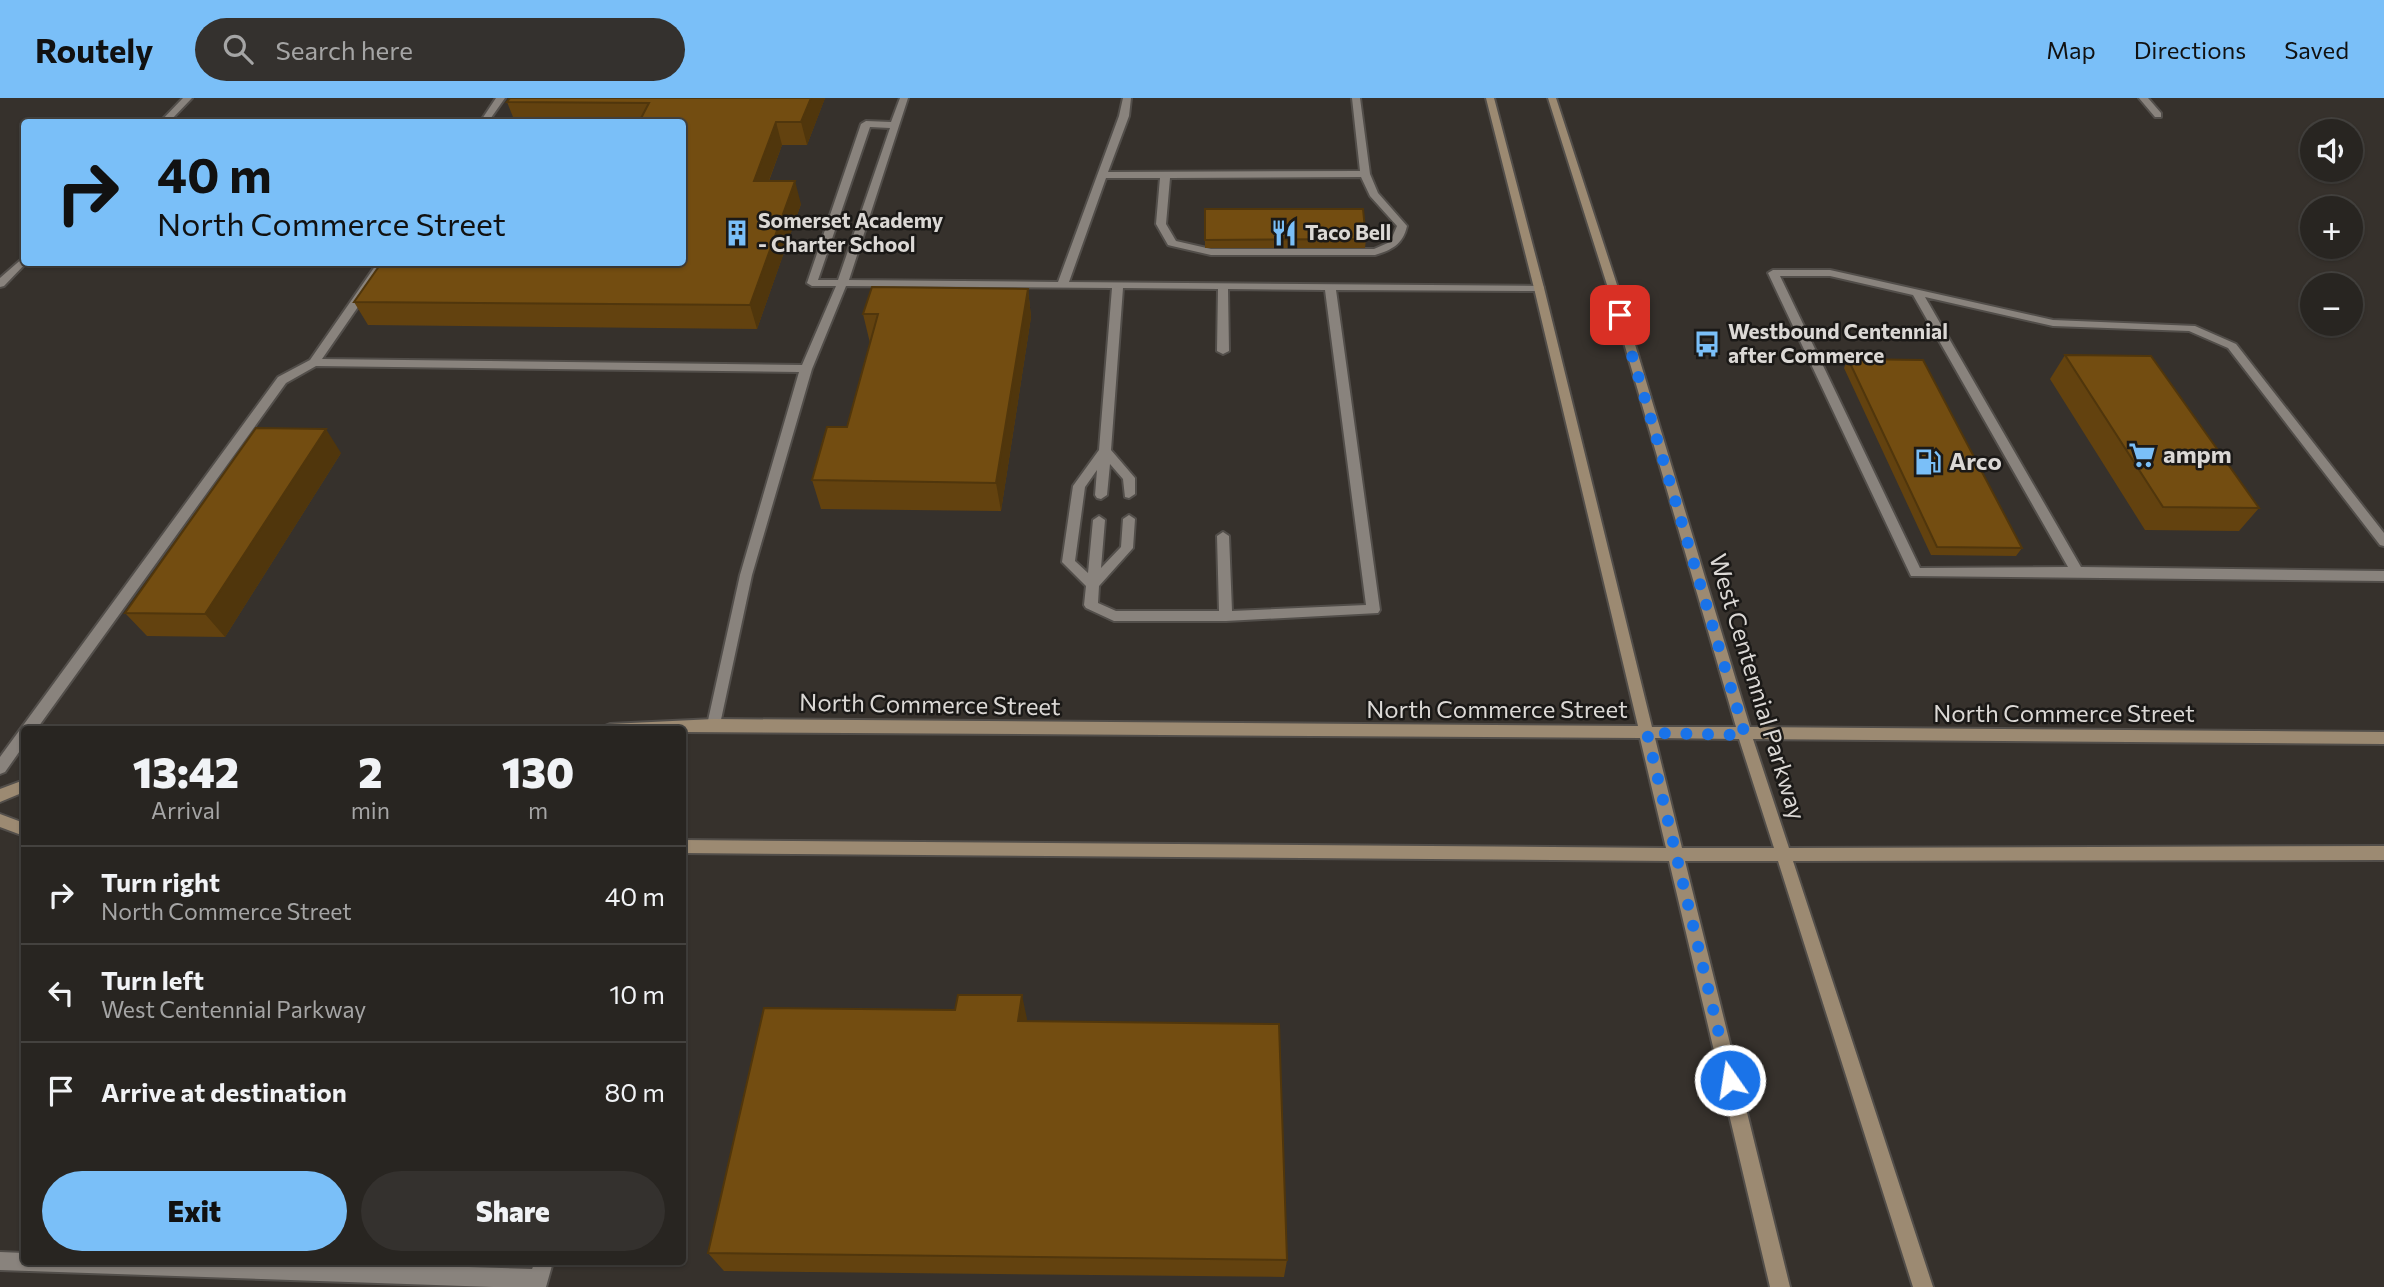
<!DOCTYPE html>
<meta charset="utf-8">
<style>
body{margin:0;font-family:Commissioner,sans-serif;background:#34312e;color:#f1f3f6;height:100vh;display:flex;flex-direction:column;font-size:26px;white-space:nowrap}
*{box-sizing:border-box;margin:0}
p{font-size:23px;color:#a5a5a5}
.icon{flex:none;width:38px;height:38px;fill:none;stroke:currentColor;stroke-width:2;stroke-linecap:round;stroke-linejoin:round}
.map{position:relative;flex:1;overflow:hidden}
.details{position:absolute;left:21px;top:628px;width:665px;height:539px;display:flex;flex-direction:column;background:#282521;border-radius:7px;box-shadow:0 2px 5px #0004,0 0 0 2px #44423f}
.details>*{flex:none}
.hud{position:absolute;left:21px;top:21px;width:665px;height:147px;border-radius:7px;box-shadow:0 2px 5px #0004,0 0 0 2px #44423f;background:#7abff8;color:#111;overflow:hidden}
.buttons{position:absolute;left:2300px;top:21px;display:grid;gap:14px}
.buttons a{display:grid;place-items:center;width:63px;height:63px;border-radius:50%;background:#282521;box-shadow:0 2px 5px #0004,0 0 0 2px #44423f;font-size:35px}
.pin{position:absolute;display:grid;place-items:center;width:60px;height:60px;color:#fff;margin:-30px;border-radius:14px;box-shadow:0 4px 10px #0006}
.me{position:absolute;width:77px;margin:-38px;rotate:347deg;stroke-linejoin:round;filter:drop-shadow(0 0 5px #0008)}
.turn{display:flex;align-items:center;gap:24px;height:147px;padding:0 21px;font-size:32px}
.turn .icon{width:91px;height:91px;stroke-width:2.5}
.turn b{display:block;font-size:49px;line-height:60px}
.eta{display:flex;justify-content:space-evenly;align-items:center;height:119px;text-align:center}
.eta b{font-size:42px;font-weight:800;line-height:49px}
.button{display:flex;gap:14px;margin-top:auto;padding:14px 21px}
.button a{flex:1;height:80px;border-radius:42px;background:#7abff8;color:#111;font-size:28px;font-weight:800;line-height:80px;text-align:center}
.button a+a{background:#34312e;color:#f1f3f6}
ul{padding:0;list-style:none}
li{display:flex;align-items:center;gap:21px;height:98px;padding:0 21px;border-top:2px solid #44423f}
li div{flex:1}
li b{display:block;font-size:26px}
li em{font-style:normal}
header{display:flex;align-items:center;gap:42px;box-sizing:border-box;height:98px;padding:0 35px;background:#7abff8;color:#111}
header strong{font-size:33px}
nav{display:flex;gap:38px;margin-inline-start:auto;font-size:24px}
.search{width:490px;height:63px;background:#34312e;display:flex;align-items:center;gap:18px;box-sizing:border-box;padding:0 24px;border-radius:38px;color:#a5a5a5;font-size:26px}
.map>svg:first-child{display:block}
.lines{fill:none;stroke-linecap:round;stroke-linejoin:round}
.service-casing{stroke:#524e4a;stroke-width:4}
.minor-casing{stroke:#524e4a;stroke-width:4}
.secondary-casing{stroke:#524e4a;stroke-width:4}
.service{fill:#89837d;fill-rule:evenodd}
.minor{fill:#89837d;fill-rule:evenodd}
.secondary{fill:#9c8a72;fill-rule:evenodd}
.wall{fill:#63420f}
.shaded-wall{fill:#50360c}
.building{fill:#734d11;stroke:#50360c;stroke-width:2}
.route{stroke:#1a73e8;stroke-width:12;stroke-dasharray:0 21.6}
.labels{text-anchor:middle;stroke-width:5;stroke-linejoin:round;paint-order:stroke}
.far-poi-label{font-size:21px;font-weight:bold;fill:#dbd8d5;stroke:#1b1917;text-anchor:start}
.poi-label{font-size:24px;font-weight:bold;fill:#dbd8d5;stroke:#1b1917;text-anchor:start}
.street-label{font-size:24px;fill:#dbd8d5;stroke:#1b1917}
</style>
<header>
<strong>Routely</strong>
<div class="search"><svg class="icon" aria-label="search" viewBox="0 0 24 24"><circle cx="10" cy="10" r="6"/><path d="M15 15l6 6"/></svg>Search here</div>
<nav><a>Map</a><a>Directions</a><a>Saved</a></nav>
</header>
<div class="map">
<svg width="2384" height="1189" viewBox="0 0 2384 1189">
<rect width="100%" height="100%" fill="#36312c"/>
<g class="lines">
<!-- service casing -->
<g class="service-casing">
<path id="service" d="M496 0H505L488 24H480Z
M900 0H908L849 182 1058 184 1119 18 1123 0H1131L1129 18 1108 74 1360 73 1352 0H1360L1370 76 1378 95 1407 128C1403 146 1392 152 1375 157H1211L1172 148 1168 147 1156 126 1160 80H1106L1069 184 1543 188 1544 190 1539 193 1336 192 1380 512 1378 515 1226 523H1114L1086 510 1084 507 1086 488 1062 464 1073 388 1099 352 1112 190 846 188 812 271 752 477 719 631H709L707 627 740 477 799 274 316 268 286 285 36 632H24V647L5 674 0 676V659L278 279 310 262 378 164H389L322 261 802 267 836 188H812L807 185 861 26 866 23 891 24ZM870 29 890 30 838 182H818ZM1361 79 1370 98 1397 128 1390 144 1374 151H1211L1176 143 1166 126 1170 80ZM1123 190 1218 191 1217 253 1223 256 1229 253 1228 191 1325 192 1366 507 1232 513 1229 438 1223 434 1217 438 1219 513H1116L1098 505 1099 488 1133 450 1135 421 1129 417 1123 421 1121 449 1101 470 1105 422 1099 418 1093 422 1088 475 1075 463 1085 389 1097 372 1095 397 1097 400 1101 401 1107 397 1110 366 1123 381 1125 399 1129 400 1135 396V380L1111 352Z
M1773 172H1830L2053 222 2195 228 2236 246 2384 435V448L2380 447 2228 250 2189 233 2053 228 1925 199 2081 469 2384 473V483L1911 478 1768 175ZM1780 178H1830L1913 197 2068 469 1920 470Z
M0 1154 24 1155V1164H305L532 1171 535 1164H553L546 1189H493L0 1172Z"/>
</g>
<!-- minor casing -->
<g class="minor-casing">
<path id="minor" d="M183 0H192L169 24H160Z
M2139 0H2148L2161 15V19H2155Z
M24 159V164H27L4 188 0 189V180Z"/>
</g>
<!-- secondary casing -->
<g class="secondary-casing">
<path id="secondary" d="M1486 0H1494L1544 190 1652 629H1736L1608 190 1548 0H1556L1618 190 1750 629 2384 634V646L1753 641 1789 750 2384 748V762L1793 763 1933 1189H1913L1778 763H1685L1790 1189H1770L1669 763 682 755V742L1666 750 1640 640 682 634V632H603L605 628 610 626 714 621 1638 628 1534 190ZM1655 640 1739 641 1774 750H1682Z
M24 682V694L0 704V691Z
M0 716 24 725V738L0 729Z"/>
</g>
<!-- service -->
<use href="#service" class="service"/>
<!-- minor -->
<use href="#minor" class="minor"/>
<!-- secondary -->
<use href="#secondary" class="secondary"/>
</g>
<!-- wall -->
<path class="wall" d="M510 0H825L807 47H782L769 83 801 106 757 231 368 227 354 204 682 164V24H515L507 4Z
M1205 111 1366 141 1365 150H1205Z
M1028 191 1031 219 1001 413 821 411 812 382 847 329 870 245 863 216Z
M2065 257 2259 410 2239 433 2145 432 2050 281Z
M1848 261 2022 450 2016 458 1931 457 1844 270Z
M341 355 225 539 147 538 125 515Z
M1027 921 1026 923 1287 1162 1284 1179 724 1173 708 1155Z"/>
<!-- shaded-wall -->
<path class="shaded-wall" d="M811 0H825L807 47 801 24Z
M776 24 782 47 760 106 754 83Z
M795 83 801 106 757 231 750 207Z
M1028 191 1031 219 1001 413 996 385Z
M326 331 341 355 225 539 205 516Z
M1022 897 1027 921 1023 946 1018 923Z"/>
<!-- building -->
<path class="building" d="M510 0H811L801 24H776L754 83H795L750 207 354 204 382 164H682V24H639L649 5 507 4Z
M1205 111H1363L1366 141 1205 142Z
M872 189 1028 191 996 385 812 382 827 329H847L878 216H863Z
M2065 257 2151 258 2259 410 2163 409Z
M1848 261 1923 262 2022 450 1937 449Z
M256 330 326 331 205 516 125 515Z
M958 897H1022L1018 923 1279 926 1287 1162 708 1155 764 910 955 912Z"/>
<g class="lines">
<!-- route -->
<path class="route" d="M1620 217 1745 637 1647 635 1730 982"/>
</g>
<!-- icons -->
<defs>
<g id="building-bare" transform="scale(2.1)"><path d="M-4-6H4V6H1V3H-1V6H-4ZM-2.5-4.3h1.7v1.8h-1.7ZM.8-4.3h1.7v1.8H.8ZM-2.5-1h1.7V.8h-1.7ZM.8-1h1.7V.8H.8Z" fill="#7abff8" stroke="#1b1917" stroke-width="2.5" paint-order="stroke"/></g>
<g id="restaurant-bare" transform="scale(2.1)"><path d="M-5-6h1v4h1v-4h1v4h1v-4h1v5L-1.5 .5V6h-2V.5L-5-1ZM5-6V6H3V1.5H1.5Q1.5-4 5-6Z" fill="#7abff8" stroke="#1b1917" stroke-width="2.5" paint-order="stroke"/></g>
<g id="bus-bare" transform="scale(2.1)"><path d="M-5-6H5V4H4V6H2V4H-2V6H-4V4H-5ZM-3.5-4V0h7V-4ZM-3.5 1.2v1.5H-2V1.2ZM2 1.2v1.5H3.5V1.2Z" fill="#7abff8" stroke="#1b1917" stroke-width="2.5" paint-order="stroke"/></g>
<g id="supermarket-bare" transform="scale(2.1)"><path d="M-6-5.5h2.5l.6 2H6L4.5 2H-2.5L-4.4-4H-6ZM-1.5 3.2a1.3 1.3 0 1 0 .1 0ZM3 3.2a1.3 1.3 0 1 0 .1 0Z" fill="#7abff8" stroke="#1b1917" stroke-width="2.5" paint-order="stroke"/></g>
<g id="fuel-bare" transform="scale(2.1)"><path d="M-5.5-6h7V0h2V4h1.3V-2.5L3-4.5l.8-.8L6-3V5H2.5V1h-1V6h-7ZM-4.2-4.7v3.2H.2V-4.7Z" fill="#7abff8" stroke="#1b1917" stroke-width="2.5" paint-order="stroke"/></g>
</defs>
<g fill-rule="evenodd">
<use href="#building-bare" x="737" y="135"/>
<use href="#restaurant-bare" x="1284" y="135"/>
<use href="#bus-bare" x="1707" y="246"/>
<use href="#supermarket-bare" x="2142" y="357"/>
<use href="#fuel-bare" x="1928" y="364"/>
</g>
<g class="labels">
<!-- far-poi labels -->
<g class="far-poi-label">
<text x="758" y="130">Somerset Academy<tspan x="758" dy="24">- Charter School</tspan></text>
<text x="1305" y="142">Taco Bell</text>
<text x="1728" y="241">Westbound Centennial<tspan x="1728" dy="24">after Commerce</tspan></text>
</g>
<!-- poi labels -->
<g class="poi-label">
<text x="2163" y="365">ampm</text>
<text x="1949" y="372">Arco</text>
</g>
<!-- street labels -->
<g class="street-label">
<text transform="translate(1757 589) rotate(73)" y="8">West Centennial Parkway</text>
<text transform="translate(930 607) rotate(1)" y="8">North Commerce Street</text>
<text x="1497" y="620">North Commerce Street</text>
<text x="2064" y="624">North Commerce Street</text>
</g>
</g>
</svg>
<div class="buttons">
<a><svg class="icon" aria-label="sound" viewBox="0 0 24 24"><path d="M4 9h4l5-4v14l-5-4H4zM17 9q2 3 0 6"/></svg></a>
<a>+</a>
<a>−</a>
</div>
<div class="pin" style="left:1620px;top:217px;background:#d93025"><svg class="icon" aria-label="arrive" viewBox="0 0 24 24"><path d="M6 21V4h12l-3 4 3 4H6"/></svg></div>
<svg class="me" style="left:1730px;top:982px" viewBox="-20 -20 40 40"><circle r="17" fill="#1a73e8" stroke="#fff" stroke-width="3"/><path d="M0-11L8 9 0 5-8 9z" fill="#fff"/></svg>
<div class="hud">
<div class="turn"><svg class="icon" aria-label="right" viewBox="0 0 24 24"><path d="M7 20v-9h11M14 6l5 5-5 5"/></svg><div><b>40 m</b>North Commerce Street</div></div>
</div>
<section class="details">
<div class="eta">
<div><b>13:42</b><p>Arrival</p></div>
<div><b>2</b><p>min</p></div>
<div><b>130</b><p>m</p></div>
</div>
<ul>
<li><svg class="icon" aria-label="right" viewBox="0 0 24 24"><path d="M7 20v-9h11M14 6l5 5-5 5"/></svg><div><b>Turn right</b><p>North Commerce Street</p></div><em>40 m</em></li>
<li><svg class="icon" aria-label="left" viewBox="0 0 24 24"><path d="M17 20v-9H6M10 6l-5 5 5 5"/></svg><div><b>Turn left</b><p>West Centennial Parkway</p></div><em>10 m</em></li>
<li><svg class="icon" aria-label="arrive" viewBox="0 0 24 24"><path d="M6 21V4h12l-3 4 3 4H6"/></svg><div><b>Arrive at destination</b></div><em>80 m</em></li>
</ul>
<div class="button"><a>Exit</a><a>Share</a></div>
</section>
</div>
